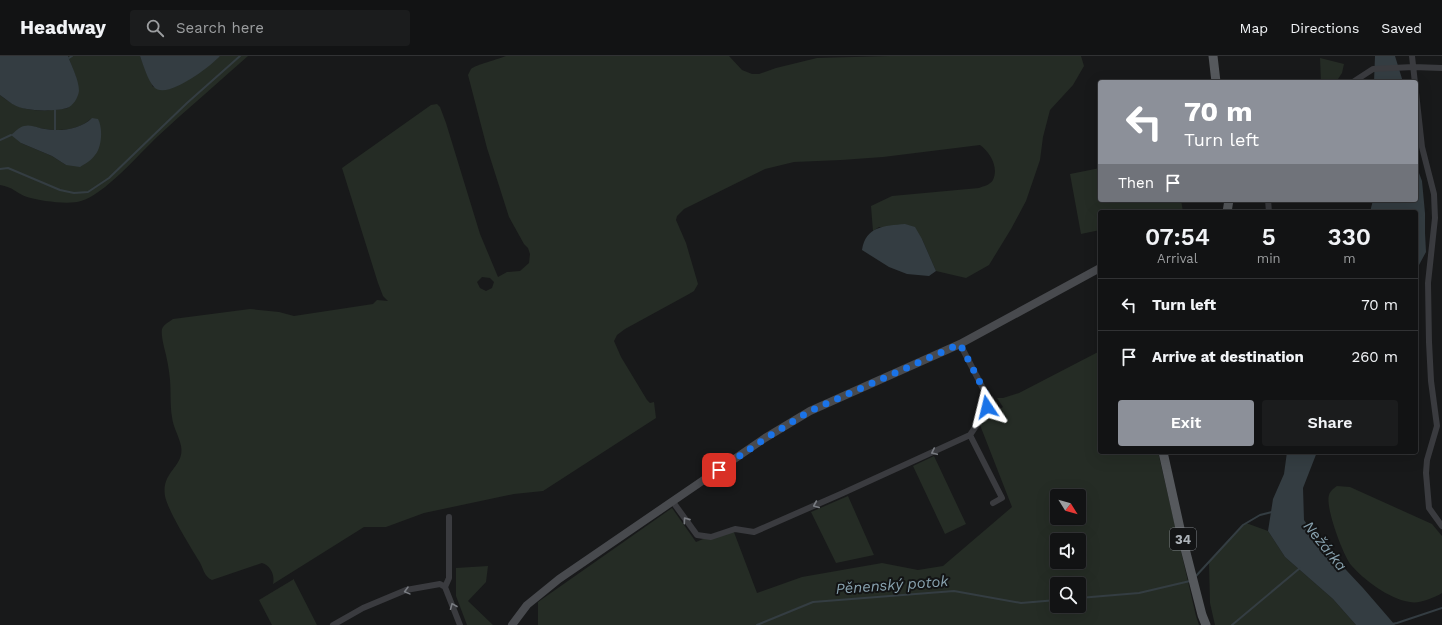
<!DOCTYPE html>
<meta charset="utf-8">
<style>
body{margin:0;font-family:"Work Sans",sans-serif;background:#1b1c1d;color:#f1f3f6;height:100vh;display:flex;flex-direction:column;font-size:15px;white-space:nowrap}
*{box-sizing:border-box;margin:0}
p{font-size:13px;color:#9c9ea0}
.icon{flex:none;width:22px;height:22px;fill:none;stroke:currentColor;stroke-width:2;stroke-linecap:round;stroke-linejoin:round}
.map{position:relative;flex:1;overflow:hidden}
.sheet{position:absolute;left:1098px;top:154px;width:320px;height:244px;display:flex;flex-direction:column;background:#121314;border-radius:4px;box-shadow:0 4px 16px #0002,0 0 0 1px #313234}
.sheet>*{flex:none}
.banner{position:absolute;left:1098px;top:24px;width:320px;height:122px;border-radius:4px;box-shadow:0 4px 16px #0002,0 0 0 1px #313234;background:#8c9099;color:#fff;overflow:hidden}
.needle{width:26px;rotate:127deg}
.controls{position:absolute;left:1050px;top:433px;display:grid;gap:8px}
.controls a{display:grid;place-items:center;width:36px;height:36px;border-radius:4px;background:#121314;box-shadow:0 4px 16px #0002,0 0 0 1px #313234;font-size:20px}
.pin{position:absolute;display:grid;place-items:center;width:34px;height:34px;color:#fff;margin:-17px;border-radius:8px;box-shadow:0 2px 6px #0006}
.me{position:absolute;width:44px;margin:-22px;rotate:350deg;stroke-linejoin:round;filter:drop-shadow(0 0 3px #0008)}
.turn{display:flex;align-items:center;gap:14px;height:84px;padding:0 20px;font-size:18px}
.turn .icon{width:52px;height:52px;stroke-width:2.5}
.turn b{display:block;font-size:28px;line-height:34px}
.then{display:flex;align-items:center;height:38px;padding:0 20px;background:#0003;gap:8px;font-size:15px}
.eta{display:flex;justify-content:space-evenly;align-items:center;height:68px;text-align:center}
.eta b{font-size:24px;font-weight:600;line-height:28px}
.button{display:flex;gap:8px;margin-top:auto;padding:8px 20px}
.button a{flex:1;height:46px;border-radius:4px;background:#8c9099;color:#fff;font-size:16px;font-weight:600;line-height:46px;text-align:center}
.button a+a{background:#1b1c1d;color:#f1f3f6}
ul{padding:0;list-style:none}
li{display:flex;align-items:center;gap:12px;height:52px;padding:0 20px;border-top:1px solid #313234}
li div{flex:1}
li b{display:block;font-size:15px}
li em{font-style:normal}
header{display:flex;align-items:center;gap:24px;box-sizing:border-box;height:56px;padding:0 20px;background:#121314;border-bottom:1px solid #313234}
header strong{font-size:19px}
nav{display:flex;gap:22px;margin-inline-start:auto;font-size:14px}
.search{width:280px;height:36px;background:#1b1c1d;display:flex;align-items:center;gap:10px;box-sizing:border-box;padding:0 14px;border-radius:4px;color:#9c9ea0;font-size:15px}
.map>svg:first-child{display:block}
.green{fill:#252c25;fill-rule:evenodd}
.water{fill:#343d42}
.lines{fill:none;stroke-linecap:round;stroke-linejoin:round}
.stream{stroke:#343d42;stroke-width:2}
.street{stroke:#3a3b3f;stroke-width:6}
.secondary{stroke:#484a4e;stroke-width:8}
.primary{stroke:#56595d;stroke-width:9}
.oneway{stroke:#797c82}
.route{stroke:#1a73e8;stroke-width:7;stroke-dasharray:0 12.6}
.labels{text-anchor:middle;stroke-width:4;stroke-linejoin:round;paint-order:stroke}
.shield{fill:#131415;stroke:#7e8387;stroke-width:1}
.shield-label{font-size:13px;font-weight:bold;fill:#acb2b8}
.water-label{font-size:15px;font-style:italic;fill:#88a2af;stroke:#131415}
</style>
<header>
<strong>Headway</strong>
<div class="search"><svg class="icon" aria-label="search" viewBox="0 0 24 24"><circle cx="10" cy="10" r="6"/><path d="M15 15l6 6"/></svg>Search here</div>
<nav><a>Map</a><a>Directions</a><a>Saved</a></nav>
</header>
<div class="map">
<svg width="1442" height="569" viewBox="0 0 1442 569">
<rect width="100%" height="100%" fill="#18191a"/>
<!-- green -->
<path class="green" d="M68 0H140L153 31 220 0H248C218 27 187 53 157 81 139 98 104 139 81 145 69 149 40 145 27 141 16 137 13 131 0 129V39C21 57 41 56 68 52L76 21ZM92 62 66 109 52 100 21 87 30 70C50 75 75 78 92 62Z
M506 0H729L742 14 752 18H759L776 12 817 2 889 0H1081L1084 10 1073 29 1050 54 1043 81 1040 104 1026 145 1011 173 989 209 966 222 936 215 922 183 879 171 873 175 871 150 892 140 979 132C984 130 990 129 993 124 999 111 990 96 980 89L883 101 841 104 794 106 765 113 684 153 677 160 676 164 686 187 698 228 694 235 689 238 625 273 617 279 614 285 621 301 647 344 650 347 654 346 656 362 543 435 514 438 424 457 386 471H364L273 528C275 519 271 510 262 507L212 524C204 521 203 511 199 505 190 490 168 455 165 440 161 415 185 411 181 390 179 380 173 371 172 361 170 349 171 336 170 324 169 313 167 302 164 291 163 286 161 278 162 273 164 268 169 266 173 263L250 253 279 256 294 260 373 248 377 244 388 245 383 240 378 227 342 112 431 49 437 48 440 51 446 67 480 178 498 221 507 216 520 215 529 207 530 198 528 192 524 188 509 161 487 92 468 19C469 17 470 15 471 13 475 9 499 3 506 0ZM482 221 490 222 494 226 492 232 486 235 480 232 477 226Z
M1320 2 1344 8 1342 17 1336 26H1321Z
M1100 112V144H1181L1183 156H1100V174L1081 178 1070 118Z
M1100 295V396H1158L1196 560 1199 569H538V546L672 452 696 486 732 471 757 537 802 521 882 507 918 514 943 510 1012 451 980 369 988 361 1003 351 997 342H1003L1019 337ZM1057 440H1079V462H1057ZM1057 484H1079V506H1057ZM1057 528H1079V550H1057Z
M934 400 966 468 945 478 913 410Z
M1337 430 1350 431 1432 468 1442 480V537C1434 542 1419 548 1410 546 1389 543 1364 524 1351 509 1343 499 1325 451 1329 439 1330 435 1334 432 1337 430Z
M848 440 874 499 836 507 811 456Z
M1246 467 1268 475 1285 501 1333 543 1356 569H1215L1210 547 1209 506Z
M488 510 486 526 468 545 493 569H467L456 540V512Z
M294 523V524L317 569H272L259 544Z"/>
<!-- water -->
<path class="water" d="M0 0H68C72 11 79 24 79 35 78 42 73 50 67 52 58 55 36 55 27 53 16 52 8 45 0 39Z
M140 0H220C211 10 166 45 154 31 148 25 143 8 140 0Z
M1375 0H1395L1403 26H1374Z
M92 62 98 63C103 72 102 91 95 99 92 104 85 108 80 111L66 109 52 100 21 87 11 79C15 76 19 71 24 70 31 68 38 72 45 73 60 76 81 73 92 62Z
M1416 109 1422 125 1425 157V177L1426 196 1419 209 1416 212 1418 181 1416 179V156H1370L1373 144H1416Z
M905 168 915 171 922 183 936 215 929 220 907 218 889 211 862 194C866 170 884 170 905 168Z
M1287 396H1317L1303 432 1304 464 1317 483 1363 532 1395 569H1356L1333 543 1285 501 1268 475 1273 443 1284 418Z"/>
<g class="lines">
<!-- stream -->
<path class="stream" d="M69 2 72 0
M55 54V74
M0 84 11 79
M0 113 8 112 60 134 74 137 88 136 109 122 187 47 240 0
M1195 521 1243 469 1260 459 1272 456
M1079 542 1139 537 1190 525
M1392 568 1397 567 1442 552
M757 569 813 546 954 535 1021 547 1057 544
M1232 569 1300 512"/>
<!-- street -->
<path class="street" d="M1412 0 1422 91 1434 138 1435 162 1428 227 1429 286 1431 325 1437 370 1427 404 1426 417 1429 452 1442 470
M1353 26 1373 13 1413 11 1442 12
M1268 144 1269 156
M970 379 1002 442 993 447
M673 446 697 479 711 481 735 473 754 476 843 437 970 379 982 361 987 351V340L960 288
M445 531 449 522V461
M333 569 363 552 406 534 440 528 445 531 460 569"/>
<!-- secondary -->
<path class="secondary" d="M512 569 527 549 559 523 765 382 810 355 960 288 1100 212"/>
<!-- primary -->
<path class="primary" d="M1213 0 1216 26
M1227 156 1229 144
M1163 396 1181 477 1202 559 1206 569"/>
</g>
<!-- one-way arrows -->
<defs><path id="oneway-chevron" d="M-2-3.5L2.5 0L-2 3.5" fill="none" stroke-width="1.6" stroke-linecap="round" stroke-linejoin="round"/></defs>
<g class="oneway">
<use href="#oneway-chevron" transform="translate(934 396) rotate(155)"/>
<use href="#oneway-chevron" transform="translate(816 449) rotate(157)"/>
<use href="#oneway-chevron" transform="translate(686 464) rotate(-125)"/>
<use href="#oneway-chevron" transform="translate(407 535) rotate(165)"/>
<use href="#oneway-chevron" transform="translate(453 550) rotate(-112)"/>
</g>
<g class="lines">
<!-- route -->
<path class="route" d="M719 414 766 382 810 355 960 288 987 340V351"/>
</g>
<g class="labels">
<!-- shield labels -->
<rect class="shield" x="1170" y="472" width="26" height="22" rx="3"/>
<g class="shield-label">
<text x="1183" y="488">34</text>
</g>
<!-- water labels -->
<g class="water-label">
<text transform="translate(1325 490) rotate(51)" y="5">Nežárka</text>
<text transform="translate(892 529) rotate(-4)" y="5">Pěnenský potok</text>
</g>
</g>
</svg>
<div class="controls">
<a><svg class="needle" viewBox="-14 -14 28 28"><path d="M0-13l5 13h-10z" fill="#e53935"/><path d="M0 13l5-13h-10z" fill="#9c9ea0"/></svg></a>
<a><svg class="icon" aria-label="sound" viewBox="0 0 24 24"><path d="M4 9h4l5-4v14l-5-4H4zM17 9q2 3 0 6"/></svg></a>
<a><svg class="icon" aria-label="search" viewBox="0 0 24 24"><circle cx="10" cy="10" r="6"/><path d="M15 15l6 6"/></svg></a>
</div>
<div class="pin" style="left:719px;top:414px;background:#d93025"><svg class="icon" aria-label="arrive" viewBox="0 0 24 24"><path d="M6 21V4h12l-3 4 3 4H6"/></svg></div>
<svg class="me" style="left:987px;top:351px" viewBox="-20 -20 40 40"><path d="M0-17L14 15 0 8-14 15z" fill="#1a73e8" stroke="#fff" stroke-width="4"/></svg>
<div class="banner">
<div class="turn"><svg class="icon" aria-label="left" viewBox="0 0 24 24"><path d="M17 20v-9H6M10 6l-5 5 5 5"/></svg><div><b>70 m</b>Turn left</div></div>
<div class="then">Then<svg class="icon" aria-label="arrive" viewBox="0 0 24 24"><path d="M6 21V4h12l-3 4 3 4H6"/></svg></div>
</div>
<section class="sheet">
<div class="eta">
<div><b>07:54</b><p>Arrival</p></div>
<div><b>5</b><p>min</p></div>
<div><b>330</b><p>m</p></div>
</div>
<ul>
<li><svg class="icon" aria-label="left" viewBox="0 0 24 24"><path d="M17 20v-9H6M10 6l-5 5 5 5"/></svg><div><b>Turn left</b></div><em>70 m</em></li>
<li><svg class="icon" aria-label="arrive" viewBox="0 0 24 24"><path d="M6 21V4h12l-3 4 3 4H6"/></svg><div><b>Arrive at destination</b></div><em>260 m</em></li>
</ul>
<div class="button"><a>Exit</a><a>Share</a></div>
</section>
</div>
